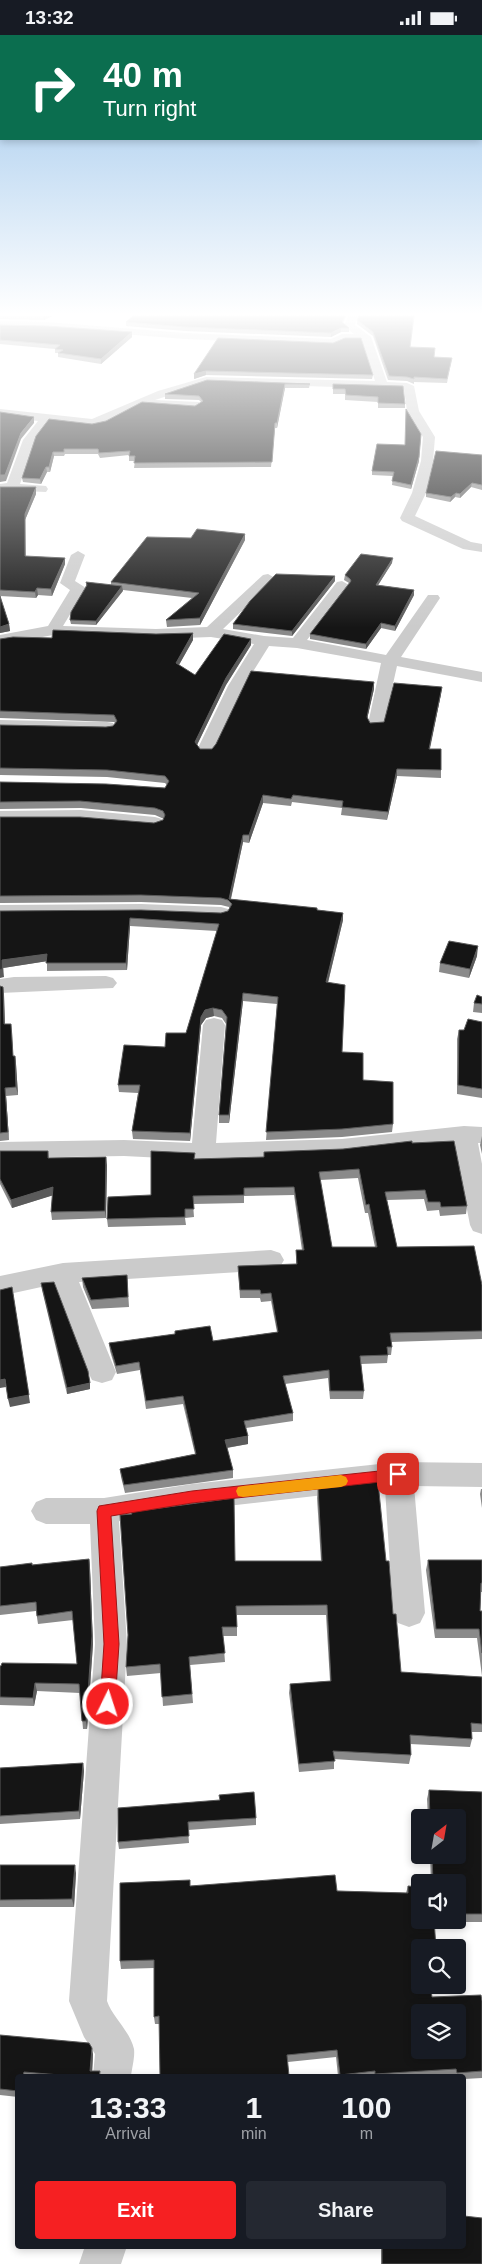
<!DOCTYPE html>
<style>
body{margin:0;font-family:Arial,sans-serif;background:#242831;color:#f1f3f6;height:100vh;display:flex;flex-direction:column;font-size:19px;white-space:nowrap}
*{box-sizing:border-box;margin:0}
p{font-size:16px;color:#9ea1a6}
.icon{flex:none;width:28px;height:28px;fill:none;stroke:currentColor;stroke-width:2;stroke-linecap:round;stroke-linejoin:round}
.map{position:relative;flex:1;overflow:hidden}
.side{position:absolute;left:15px;top:2039px;width:451px;height:175px;display:flex;flex-direction:column;background:#171b24;border-radius:5px;box-shadow:0 2px 8px #0003}
.side>*{flex:none}
.guide{position:absolute;left:0px;top:0px;width:482px;height:105px;box-shadow:0 2px 8px #0003;background:#0b6e4f;color:#fff;overflow:hidden}
.needle{width:32px;rotate:31deg}
.controls{position:absolute;left:411px;top:1774px;display:grid;gap:10px}
.controls a{display:grid;place-items:center;width:55px;height:55px;border-radius:5px;background:#171b24;box-shadow:0 2px 8px #0003;font-size:25px}
.pin{position:absolute;display:grid;place-items:center;width:42px;height:42px;color:#fff;margin:-21px;border-radius:10px;box-shadow:0 2px 8px #0006}
.me{position:absolute;width:55px;margin:-28px;rotate:4deg;stroke-linejoin:round;filter:drop-shadow(0 0 4px #0008)}
.turn{display:flex;align-items:center;gap:18px;height:105px;padding:0 20px;font-size:22px}
.turn .icon{width:65px;height:65px;stroke-width:2.5}
.turn b{display:block;font-size:35px;line-height:42px}
.eta{display:flex;justify-content:space-evenly;align-items:center;height:85px;text-align:center}
.eta b{font-size:30px;font-weight:700;line-height:35px}
.button{display:flex;gap:10px;margin-top:auto;padding:10px 20px}
.button a{flex:1;height:58px;border-radius:5px;background:#f62022;color:#fff;font-size:20px;font-weight:700;line-height:58px;text-align:center}
.button a+a{background:#242831;color:#f1f3f6}
.status{display:flex;justify-content:space-between;align-items:center;height:35px;padding:0 25px;background:#171b24;direction:ltr}
.status svg{height:14px;fill:currentColor}
.map>svg:first-child{display:block}
.lines{fill:none;stroke-linecap:round;stroke-linejoin:round}
.minor{fill:#cbcbcb;fill-rule:evenodd}
.wall{fill:#8a8a8a;fill-rule:evenodd}
.shaded-wall{fill:#5b5b5b}
.building{fill:#151515;stroke:#5b5b5b;fill-rule:evenodd}
.route{fill:#f62022;stroke:#a01516}
.slow{fill:#f59e0b}
</style>
<div class="status"><b>13:32</b><svg viewBox="0 0 49 12"><path d="M0 12V9h3v3zM5 12V6h3v6zM10 12V3h3v9zM15 12V0h3v12zM26 1h20v11H26zM47 4h2v5h-2z"/></svg></div>
<div class="map">
<svg width="482" height="2229" viewBox="0 0 482 2229">
<rect width="100%" height="100%" fill="#fff"/>
<g class="lines">
<!-- minor -->
<path class="minor" d="M348 281H358L355 290 371 302 387 347 407 348 414 351 419 376 435 402 433 426 426 458 415 481 471 507 482 509V517L463 514 402 486 400 483 412 458 421 426 423 402 407 376 404 354 207 348 155 365 199 367 201 370 195 374 142 370 107 388 92 392 49 387 35 405 20 449 46 451 48 454 46 457 0 455V449L7 448 23 405 38 386 0 382V374L92 384 158 356 206 342 375 346 362 305H344L333 310 185 304 47 293 0 292V286L47 287 185 298 331 304 342 299H354L344 291Z
M78 516 85 520 75 546 86 553 63 591 156 594 207 592 263 540 268 539 275 543 273 546 223 594 264 601 293 603 337 547 342 546 349 550 307 605 386 620 428 560H438L440 563 401 622 482 637V647L397 631 384 689 382 693H370L368 689 381 628 297 613 269 611 244 651 215 715 212 719H200L197 715 228 651 254 609 211 602 156 604 53 600 0 610V600L48 591 70 555 60 548 71 520Z
M0 685 107 687 113 688 116 692 113 696 107 697 0 695Z
M81 775 155 782 162 784 164 788 162 792 155 794 81 787 0 788V776Z
M141 869 221 872 228 874 231 878 228 882 221 884 141 881 0 882V870Z
M106 941 113 943 117 948 113 953 0 958V944L14 942Z
M214 983 222 985 225 990 216 1108 342 1104 464 1091 482 1092V1108H478L482 1129V1199L473 1196 470 1190 454 1108 342 1120 203 1125 124 1121 0 1123V1107L124 1105 192 1108 203 990 206 985Z
M271 1215 280 1218 284 1225 280 1232 271 1235 79 1247 116 1337 112 1345 102 1348 92 1345 88 1337 55 1249 0 1261V1241L63 1228Z
M398 1427 482 1428V1452L414 1451 425 1578 420 1588 409 1592 398 1588 393 1578 385 1453 192 1475 119 1486 127 1609 107 1966C113 1983 130 1996 134 2014 135 2022 132 2033 131 2041H93L95 2019 84 2002 69 1966 95 1609 90 1489H46L36 1485 31 1476 36 1467 46 1463H104L192 1449Z
M85 2211H127L121 2229H79Z"/>
</g>
<!-- wall -->
<path class="wall" d="M0 281H52L44 285 0 284Z
M133 281H346L343 288 349 293V297H341L331 302 185 296 126 291V287Z
M357 285 410 312 434 322 452 323 447 348 414 347V349L407 346 388 345 373 301 357 289Z
M0 290 132 302 101 329 58 322V318H55V314L0 309Z
M218 303 373 340 372 344 206 340 194 344Z
M207 345 310 349 309 353H285L277 393H275L271 432 134 433 135 426H129V420L100 423 98 419H65L64 421H54L50 437H47L41 449 23 447 22 443 36 401 92 389 195 371 201 367 199 365 165 364V359Z
M333 349 405 369V373H378V367L345 365V359H333Z
M421 399 419 426 411 454 392 450 393 441 372 440V436L405 410Z
M482 420V455L471 452 460 463 455 462 450 467 426 462V458Z
M0 452 36 459 25 485 26 521 65 529 52 561 38 560 36 563 0 561 9 589 10 596 0 598Z
M245 499V505L200 590 167 592 166 585 192 563 123 555 96 590 71 589 70 585 86 551V547L111 550V547L191 503Z
M392 528 378 550 414 555V560L395 596 381 593 366 614 310 604V599L349 548 344 545 345 540Z
M335 546 292 601 233 594V589Z
M0 604 193 605 179 630 195 640 251 610 226 650 197 710 200 714H212L374 647V654L367 683 370 688 384 687 441 659 430 714 441 735V743L397 741 387 785 341 780 342 773 292 767 291 771 263 768 249 808 243 807 231 864 343 878V885L328 948 342 1017 363 1045 393 1089 392 1097 342 1102 266 1105 277 969 243 966 229 1088H219V1080L226 989 222 983 214 981 206 983 201 990 190 1106 133 1104 132 1096 138 1058 119 1057 118 1050 165 1012 186 998 217 896 130 891 127 935 47 936V926L3 933 4 942 0 876 221 878 228 876 230 874 229 872 221 870 141 867 0 868V782L154 788 163 785 164 784 155 780 81 773 0 774V747L165 753 167 750 165 748 107 742 0 740V690L106 692 113 691 115 688 114 687 0 683Z
M477 921 469 943 439 937 440 928Z
M0 951 3 952 4 960 5 989 12 996 13 1021H15L16 1029 18 1060 6 1061 9 1105 0 1106Z
M482 962V978L473 977 474 968Z
M482 987V1063L457 1059V1004L459 995H464Z
M482 1101V1119L480 1110Z
M412 1108 467 1171 466 1179 440 1181 439 1175 427 1176 424 1164 387 1165 397 1212 482 1250V1304L391 1307 392 1312 391 1320H388L387 1328 361 1329 364 1356 363 1364H330L328 1343 285 1349 293 1378V1386L246 1393 248 1409 227 1413 233 1435V1443L125 1458 121 1442 120 1434 195 1419 183 1369 146 1374 140 1335 117 1339 110 1316 109 1308 175 1299V1296L213 1306 277 1297 271 1266 261 1267 260 1263H240L238 1231 296 1229V1215H302L294 1160 244 1161V1168L193 1169 194 1182 185 1183 186 1190 108 1192 107 1184 151 1160 195 1124 264 1122 343 1114ZM358 1143 365 1178H368L375 1212H332L320 1145Z
M0 1116H48L49 1123 107 1130 106 1183 52 1185 51 1177 53 1160 12 1173 0 1149Z
M127 1240 129 1272 92 1274 83 1252 82 1243Z
M41 1248 90 1354 67 1359 42 1255Z
M318 1453 386 1526 401 1637 482 1642V1697H472V1704L470 1712 410 1709 411 1720 409 1729 334 1724V1734L299 1737 289 1658 290 1649 330 1646 326 1580H237V1601H223L225 1627 190 1630 193 1668 163 1671 161 1638 127 1641 126 1632 128 1600 235 1526H321L317 1463Z
M481 1454H482V1473L480 1459Z
M89 1524 90 1533 93 1609 87 1694H83L80 1658 37 1656 34 1671 0 1670V1631L77 1629 73 1585 38 1589 36 1576 0 1580V1532L32 1530Z
M428 1525H482V1557H481L480 1576H482V1641L477 1603H435L426 1535Z
M83 1728 84 1736 80 1784 0 1789V1733Z
M429 1755 482 1757V1887H434L420 1912 432 1962 482 1966V2043L464 2044V2041H338L336 2022 288 2027 159 1989H155L154 1982V1933L121 1934 120 1926 190 1851 406 1858 408 1851 420 1885H458V1848H431L430 1820H458V1782H428L427 1764Z
M118 1773 256 1783V1790L188 1795 189 1808 119 1814 118 1807Z
M0 1830 76 1838 74 1872H0Z
M0 2000 93 2019 92 2036H100L101 2041H18V2062L0 2060Z
M381 2211H464L482 2229H381Z"/>
<!-- shaded-wall -->
<path class="shaded-wall" d="M44 281H52L44 285Z
M341 293V297L331 302V298Z
M132 297V302L101 329V324Z
M206 336V340L194 344V339Z
M285 349V353L277 393V388Z
M34 382V388L21 404 6 446 0 447V440L21 398Z
M53 417 54 421 50 437 49 432Z
M419 422V426L411 454V450Z
M46 432 47 437 41 449 40 444Z
M472 448 471 452 460 463V459Z
M36 452V459L25 485 26 528 25 479Z
M456 458 455 462 450 467 451 462Z
M245 499V505L200 590V583Z
M65 523V529L52 561 51 554Z
M393 523 392 528 375 555 376 550Z
M335 541V546L292 601V596Z
M122 551 123 556 96 590V586Z
M37 553 38 560 36 563 35 557Z
M414 555V560L395 596V591Z
M381 588V593L366 614V609Z
M9 589 10 596 0 598V592Z
M193 598V605L176 635V628Z
M251 604V610L226 650 195 714V707L226 643Z
M374 647V654L366 689 367 682Z
M442 652 441 659 428 721 429 714Z
M397 734V741L387 785 388 777Z
M263 760V768L249 808V800Z
M243 800V807L230 867 229 864Z
M343 878V885L326 955V947Z
M130 883V891L127 935 126 928Z
M478 911 477 921 469 943 470 934Z
M47 919 48 926 3 933 4 942 0 943V935L2 925Z
M3 952 4 960 5 997 4 989Z
M243 958V966L229 1088V1080Z
M213 973 214 981 206 983 201 990 190 1106V1098L201 982 205 975Z
M15 1021 16 1029 18 1060 16 1052Z
M5 1053 6 1061 9 1105 8 1097Z
M106 1122 107 1130 106 1183 105 1176Z
M53 1152 54 1160 12 1173 11 1165Z
M12 1252 30 1368 10 1372 8 1364Z
M5 1344 6 1352 0 1353V1345Z
M90 1348V1354L67 1359V1353Z
M248 1401V1409L225 1413V1405Z
M89 1524 90 1533 93 1609 87 1694 86 1686Z
M35 1648 37 1656 34 1671 33 1663Z
M83 1728 84 1736 80 1784 79 1776Z
M75 1830 76 1838 74 1872 72 1864Z
M92 2013 93 2019 92 2041 90 2036Z"/>
<!-- building -->
<path class="building" d="M133 281H345L342 287 349 293H341L331 298 185 292 126 287Z
M359 281H414L410 312 435 313 434 322 452 323 447 344 414 342V344L407 342 389 341 373 297 357 285Z
M0 290 47 291 132 297 101 324 58 318 63 315 55 314 60 310 0 305Z
M218 303 333 308 345 303H361L373 340 206 336 194 339Z
M207 345 310 349H285L277 388H275L272 427 134 428 135 421H129L130 416 99 418 98 414H64V417H53L49 432H46L40 444 22 443 36 401 49 384 92 389 106 386 142 367 195 371 203 366 199 361 165 359Z
M333 349 403 351 405 369 378 368V362L346 360 345 354H333Z
M406 374 421 399 419 422 411 450 392 446 394 437 372 436 377 409 405 410Z
M0 377 34 382 21 398 5 440H0Z
M436 416 482 420V450L472 448 460 459 456 458 451 462 426 458Z
M0 452H36L25 479V521L65 523 51 554 37 553 35 557 0 555Z
M197 494 245 499 200 583 166 585 199 558 111 547 147 502 191 503Z
M361 519 393 523 376 550 414 555 395 591 381 588 366 609 310 599 351 546 350 544 345 540Z
M276 539 335 541 292 596 233 589 250 566Z
M86 547 122 551 96 586 70 585 71 577 87 550Z
M0 561 9 589 0 592Z
M53 595 156 599 193 598 176 628 195 640 224 599 251 604 226 643 195 707 200 714H212L216 709 251 636 374 647 367 682 370 688 384 687 394 648 442 652 429 714H441V735L397 734 388 777 342 772 343 766 293 760 291 764 263 760 249 800H243L229 864 317 873V875L343 878 326 947 345 950 342 1017 363 1018V1045L393 1047V1089L342 1094 266 1097 278 962 243 958 229 1080H219L227 982 222 975 213 973 205 975 201 982 190 1098 132 1096 140 1050H118L124 1010 165 1012 166 998H186L219 889 130 883 126 928H46L47 919 2 925V934L0 935V876L141 875 221 878 228 876 232 869 228 865 221 863 141 860 0 861V782H80L154 788 163 785 165 780 163 776 155 773 80 766 0 767V747L106 749 165 753 169 746 165 741 107 735 0 733V690L106 692 113 691 117 686 114 680 0 676V604L13 602 52 603Z
M449 906 478 911 470 934 440 928Z
M0 951 3 952 4 989H11L13 1021H15L16 1052 5 1053 8 1097 0 1098Z
M477 960 482 962V969L474 968Z
M468 984 482 987V1054L458 1050 459 995H464Z
M412 1106V1108L454 1106 467 1171 441 1172 440 1167H428L425 1155 385 1157 397 1212 474 1211 482 1250V1296L390 1298 392 1312H387L388 1320 360 1321 364 1356H330L329 1335 283 1341 293 1378 244 1386 248 1401 225 1405 233 1435 124 1450 120 1434 196 1419 183 1361 146 1366 139 1327 116 1331 109 1308 175 1299V1296L210 1291 213 1306 278 1297 271 1258 261 1259 260 1255H240L238 1231 297 1229 296 1215H304L294 1152 244 1153V1160L193 1161 194 1174H185V1182L107 1184 108 1162 151 1160V1116L195 1118 194 1124 264 1122V1117L343 1114ZM359 1134 366 1170 369 1169 377 1212H332L319 1137Z
M0 1116H48V1123L106 1122 105 1176 51 1177 53 1152 11 1165 0 1144Z
M127 1240 128 1262 91 1265 82 1243Z
M54 1247 88 1336 90 1348 67 1353 41 1248Z
M12 1252 29 1360 8 1364 5 1344 0 1345V1255Z
M378 1447 386 1526H389L393 1579H396L401 1637 482 1642V1689L471 1688 472 1704 410 1700 411 1720 333 1716 335 1726 299 1729 290 1649 331 1646 327 1570 236 1571 237 1592H222L225 1618 189 1622 192 1659 162 1662 160 1629 126 1632 128 1600 120 1480 132 1479 131 1477 234 1463 235 1526H322L318 1453Z
M89 1524 92 1601 86 1686H82L79 1649 35 1648 33 1663 0 1662V1631H1L2 1628 77 1629 72 1576 37 1581 36 1567 0 1571V1532L32 1528V1530Z
M428 1525H482V1548H481L480 1576H482V1618L479 1594H436Z
M83 1728 79 1776 0 1781V1733Z
M429 1755 482 1757V1879H458V1848H433L432 1820H458V1782H430Z
M254 1757 256 1783 188 1787 189 1801 118 1807V1773L220 1765 219 1760Z
M0 1830H75L72 1864 0 1865Z
M335 1840 337 1856 408 1858V1851L420 1852V1885H434L436 1912H420V1950H430L432 1962 481 1960 482 1966V2036L457 2038 456 2034 375 2039V2036L340 2040 337 2015 287 2020 289 2041H160L159 1981 154 1982V1925L120 1926V1848L190 1845V1851ZM420 1978H458V2015H420Z
M0 2000 89 2008 92 2013 90 2036H100L99 2041H72L24 2037 23 2041H18V2056L0 2054Z
M464 2181 482 2183V2229H382V2211H464Z"/>
<!-- sky -->
<linearGradient id="sky" x2="0" y2="1"><stop stop-color="#9ac4eb"/><stop offset="0.47" stop-color="#fff"/><stop offset="1" stop-color="#fff" stop-opacity="0"/></linearGradient>
<rect width="482" height="593" fill="url(#sky)"/>
<!-- route -->
<path class="route" d="M398 1434 403 1435 405 1439 403 1444 398 1445 192 1468 111 1481 119 1609 115 1669 113 1674 108 1676 102 1674 100 1669 104 1609 97 1476 99 1471 192 1456Z"/>
<!-- slow -->
<path class="slow" d="M341 1440 346 1442 348 1446 346 1450 341 1452 243 1462 238 1461 236 1456 238 1452 243 1451Z"/>
</svg>
<div class="controls">
<a><svg class="needle" viewBox="-14 -14 28 28"><path d="M0-13l5 13h-10z" fill="#e53935"/><path d="M0 13l5-13h-10z" fill="#9ea1a6"/></svg></a>
<a><svg class="icon" aria-label="sound" viewBox="0 0 24 24"><path d="M4 9h4l5-4v14l-5-4H4zM17 9q2 3 0 6"/></svg></a>
<a><svg class="icon" aria-label="search" viewBox="0 0 24 24"><circle cx="10" cy="10" r="6"/><path d="M15 15l6 6"/></svg></a>
<a><svg class="icon" aria-label="layers" viewBox="0 0 24 24"><path d="M12 4l9 5-9 5-9-5zM3 14l9 5 9-5"/></svg></a>
</div>
<div class="pin" style="left:398px;top:1439px;background:#d93025"><svg class="icon" aria-label="arrive" viewBox="0 0 24 24"><path d="M6 21V4h12l-3 4 3 4H6"/></svg></div>
<svg class="me" style="left:108px;top:1669px" viewBox="-20 -20 40 40"><circle r="17" fill="#f62022" stroke="#fff" stroke-width="3"/><path d="M0-11L8 9 0 5-8 9z" fill="#fff"/></svg>
<div class="guide">
<div class="turn"><svg class="icon" aria-label="right" viewBox="0 0 24 24"><path d="M7 20v-9h11M14 6l5 5-5 5"/></svg><div><b>40 m</b>Turn right</div></div>
</div>
<section class="side">
<div class="eta">
<div><b>13:33</b><p>Arrival</p></div>
<div><b>1</b><p>min</p></div>
<div><b>100</b><p>m</p></div>
</div>
<div class="button"><a>Exit</a><a>Share</a></div>
</section>
</div>
